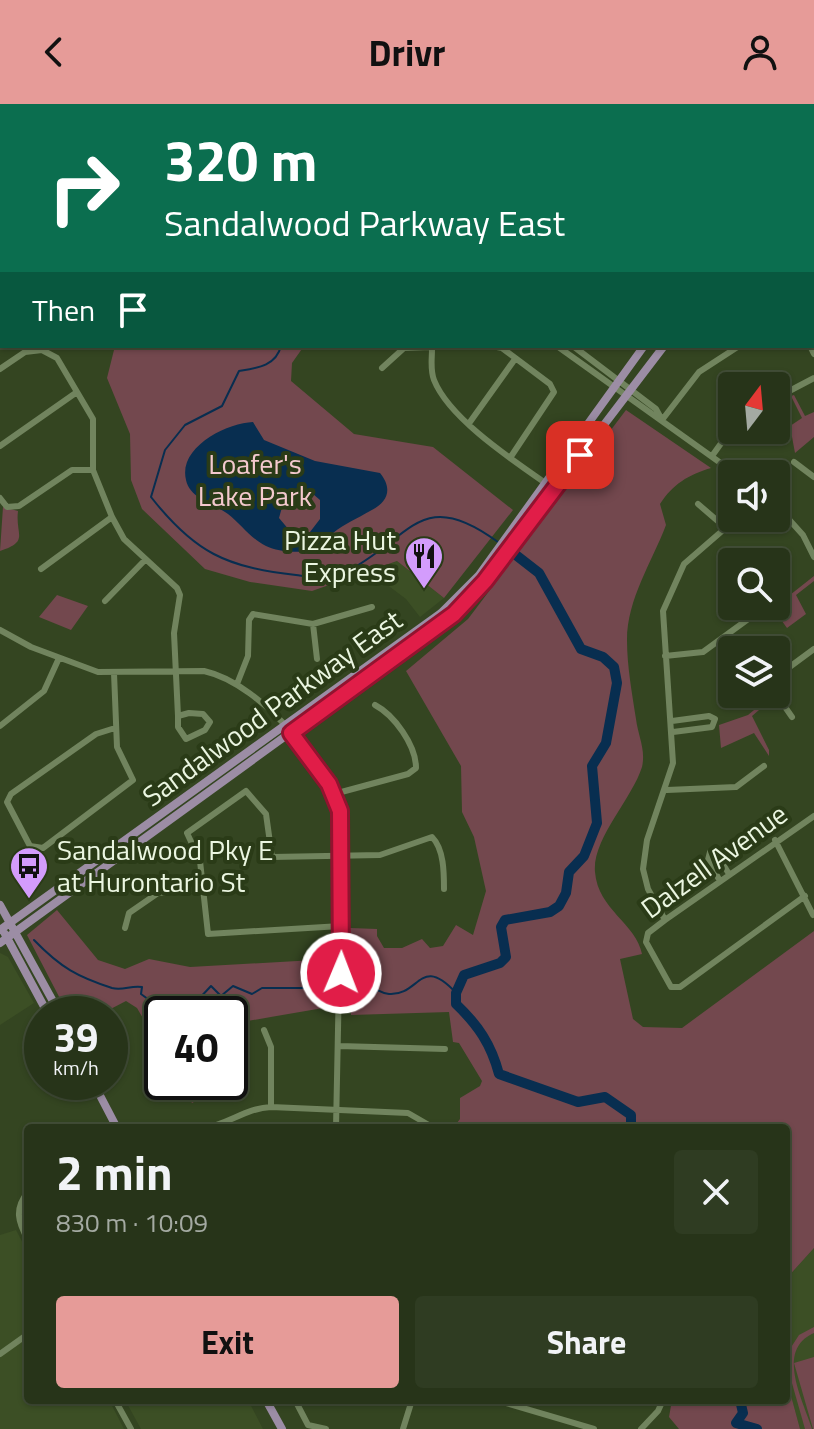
<!DOCTYPE html>
<meta charset="utf-8">
<style>
body{margin:0;font-family:"Titillium Web",sans-serif;background:#2f3c22;color:#f1f3f6;height:100vh;display:flex;flex-direction:column;font-size:30px;white-space:nowrap}
*{box-sizing:border-box;margin:0}
p{font-size:26px;color:#a4aaa2}
.icon{flex:none;width:44px;height:44px;fill:none;stroke:currentColor;stroke-width:2;stroke-linecap:round;stroke-linejoin:round}
.map{position:relative;flex:1;overflow:hidden}
.details{position:absolute;left:24px;top:1020px;width:766px;height:280px;display:flex;flex-direction:column;background:#273419;border-radius:8px;box-shadow:0 2px 6px #0004,0 0 0 2px #434f38}
.details>*{flex:none}
.hud{position:absolute;left:0px;top:0px;width:814px;height:244px;box-shadow:0 2px 6px #0004,0 0 0 2px #434f38;background:#0b6e4f;color:#fff;overflow:hidden}
.needle{width:52px;rotate:16deg}
.buttons{position:absolute;left:718px;top:268px;display:grid;gap:16px}
.buttons a{display:grid;place-items:center;width:72px;height:72px;border-radius:8px;background:#273419;box-shadow:0 2px 6px #0004,0 0 0 2px #434f38;font-size:40px}
.speed{position:absolute;left:24px;top:892px;display:flex;gap:16px;font-size:40px;font-weight:700;text-align:center}
.speed>*{display:grid;place-content:center;width:104px;height:104px;border-radius:50%;background:#273419;box-shadow:0 2px 6px #0004,0 0 0 2px #434f38;line-height:1}
.speed small{font-size:20px;font-weight:400}
.speed .limit{border:4px solid #111;border-radius:12px;background:#fff;color:#111}
.pin{position:absolute;display:grid;place-items:center;width:68px;height:68px;color:#fff;margin:-34px;border-radius:16px;box-shadow:0 4px 12px #0006}
.me{position:absolute;width:88px;margin:-44px;rotate:1deg;stroke-linejoin:round;filter:drop-shadow(0 0 6px #0008)}
.turn{display:flex;align-items:center;gap:28px;height:168px;padding:0 32px;font-size:36px}
.turn .icon{width:104px;height:104px;stroke-width:2.5}
.turn b{display:block;font-size:56px;line-height:68px}
.then{display:flex;align-items:center;height:76px;padding:0 32px;background:#0003;gap:16px;font-size:30px}
.round{display:grid;place-items:center;flex:none;width:84px;height:84px;border-radius:8px;background:#2f3c22}
.summary{display:flex;align-items:center;justify-content:space-between;height:136px;padding:0 32px}
h1{font-size:48px;font-weight:700;line-height:60px}
.cta{display:flex;gap:16px;margin-top:auto;padding:16px 32px}
.cta a{flex:1;height:92px;border-radius:8px;background:#e69b98;color:#111;font-size:32px;font-weight:700;line-height:92px;text-align:center}
.cta a+a{background:#2f3c22;color:#f1f3f6}
header{display:flex;justify-content:space-between;align-items:center;height:104px;padding:0 32px;background:#e69b98;color:#111;font-size:36px;font-weight:700}
.map>svg:first-child{display:block}
.built{fill:#3c4f25}
.green{fill:#73484e}
.water{fill:#082e50;fill-rule:evenodd}
.lines{fill:none;stroke-linecap:round;stroke-linejoin:round}
.stream{stroke:#082e50;stroke-width:2}
.river{stroke:#082e50;stroke-width:10}
.minor{stroke:#71845e;stroke-width:6}
.major{stroke:#9c8da5;stroke-width:8}
.route-casing{stroke:#92132f;stroke-width:20}
.route{stroke:#e11d48;stroke-width:14}
.labels{text-anchor:middle;stroke-width:8;stroke-linejoin:round;paint-order:stroke}
.park-label{font-size:28px;fill:#f4c9ce;stroke:#2a3b17}
.poi-label{font-size:28px;fill:#ebf6e1;stroke:#2a3b17;text-anchor:end}
.street-label{font-size:28px;fill:#ebf6e1;stroke:#2a3b17}
</style>
<header><svg class="icon" aria-label="back" viewBox="0 0 24 24"><path d="M15 5l-7 7 7 7"/></svg>Drivr<svg class="icon" aria-label="person" viewBox="0 0 24 24"><circle cx="12" cy="8" r="4"/><path d="M4 21q1-7 8-7t8 7"/></svg></header>
<div class="map">
<svg width="814" height="1325" viewBox="0 0 814 1325">
<rect width="100%" height="100%" fill="#344521"/>
<!-- built -->
<path class="built" d="M397 457 444 494 420 513 406 495 370 468Z
M0 849 8 853 34 899 0 921Z
M16 1126 28 1149V1296H109L124 1325H0V1131Z
M814 1144V1325H800L786 1273V1175Z
M125 1296H248L263 1325H141Z"/>
<!-- green -->
<path class="green" d="M28 0H235L238 2H28Z
M115 242H304L292 259 291 277 354 330 433 343 513 406 444 494 397 457 312 487 250 478 205 465 142 405 131 376 130 330 107 274Z
M794 291 805 312 814 308V333L795 349 790 322 802 314 791 292Z
M626 306 711 364C688 371 673 380 660 400L666 421C652 458 627 495 627 536 627 562 632 589 636 615 638 632 646 645 642 663 632 695 592 735 595 768 598 806 636 819 642 850L620 855 633 915 643 923 682 924 814 827V1144L786 1175V1024H453L460 1015V994L480 982 482 977 459 939 453 938 449 908 351 911 350 824 377 825V832L384 844H402L422 835 430 844 443 842 456 821 473 831 486 787 474 733 462 708 461 662 406 567 468 515Z
M3 403 18 407C15 431 30 437 0 447Z
M814 472V477L796 491 806 510 787 524 771 502H776Z
M57 491 88 502 71 526 39 513Z
M771 592 774 593 752 612 769 646V652L754 629 721 644 719 621 748 611Z
M57 806 98 856 125 865 149 855 190 863 332 855 329 903 230 920V910H162V947L137 904 126 897 101 910H68L27 831Z
M230 952 240 973 192 999 180 978H230Z
M814 1223V1229C775 1246 803 1296 812 1325H805L786 1258V1246L788 1248 799 1231Z
M814 1253V1325H813L794 1259Z
M786 1273 800 1325H679L669 1313 672 1296H786Z"/>
<!-- water -->
<path class="water" d="M253 318 264 336 315 357 380 369C393 385 388 398 370 407 358 414 344 420 333 429 327 434 322 442 314 445 302 450 278 448 266 442 250 434 241 420 228 410 215 400 190 395 186 376 178 343 227 319 253 318ZM296 388 313 390 320 396V415L310 428 290 427 279 414 284 396Z"/>
<g class="lines">
<!-- stream -->
<path class="stream" d="M44 2 45 0
M281 242C276 262 257 264 239 267L222 302 185 321 165 346 151 393C195 449 226 463 296 471 313 473 329 476 344 469 411 436 419 380 498 438
M34 836C61 864 78 873 112 884 123 887 131 881 142 883L141 890 160 904 165 896 186 891 195 899 211 882 221 892 233 882 252 890 262 884H304L329 870
M350 870C365 874 373 888 389 890 420 892 420 850 456 889
M360 897 376 888"/>
<!-- river -->
<path class="river" d="M512 448 539 469 581 545 603 553 614 563 617 579 606 639 592 662 597 719 584 752 569 768 566 789 559 802 550 808 505 816 501 823 506 853 500 859 464 871 456 889V900C478 921 491 940 499 970L578 998 605 993 631 1011V1024
M740 1296 743 1309 736 1319 757 1325"/>
<!-- minor -->
<path class="minor" d="M292 0 294 2
M456 0 458 2
M308 2 309 0
M517 2 519 0
M593 2 597 0
M0 159 2 162
M0 186 2 185
M812 207 814 206
M492 242 502 244 550 280 554 288 510 354
M557 242 736 370
M573 242 656 305 662 316
M810 242 814 250
M432 245C432 255 430 266 434 276 449 314 511 355 544 378
M382 264 404 244 458 242
M0 265 25 248 42 246 57 254 93 315V366L112 413 124 435 177 484 180 491 174 529 178 612
M776 294 814 274
M662 316 699 268 739 242
M470 318 515 255
M0 342 77 288
M712 352 732 324
M794 358 814 373
M0 394 7 403 19 402 72 366H93
M698 400 727 425
M776 401 803 431 814 453
M41 465 112 413
M105 497 145 456
M313 520 317 555
M0 526 31 543 98 568 204 567C263 580 337 669 342 729L336 1024
M665 552 703 548 766 502
M114 569 117 643 133 676 43 744 30 742 7 698 11 690 96 630 115 624
M776 573 814 545
M237 580 248 552 249 516 253 510 313 520 372 503
M776 590 792 613
M189 609 203 610 210 618 205 626 186 635 178 623V612Z
M672 617 709 612 715 615 712 623 673 628
M0 622 44 587 59 554
M667 686 736 683 764 662
M334 690 408 670 416 664C416 641 394 611 375 601
M775 736 813 811
M720 777 708 756 710 748 716 749 729 770
M805 792 680 883H671L646 838 648 829 665 816 814 712
M665 816 648 785 643 765 647 736 673 659 663 507 684 460 737 414
M341 822 208 830 200 757 187 729 246 687 266 710 272 753 380 751 432 733C444 745 444 769 444 785
M125 824 129 809 158 789 201 785
M264 926 271 943V1003
M339 942 445 945
M205 1024C229 1020 246 1004 271 1003L408 1009 434 1024
M28 1088C14 1105 18 1118 28 1136
M0 1250 28 1230
M115 1296 131 1325
M295 1296 308 1321 326 1325
M496 1296 594 1325
M403 1325 412 1296
M641 1325 658 1307 663 1296"/>
<!-- major -->
<path class="major" d="M807 0 808 2
M812 10 814 13
M812 135 814 134
M812 152 814 151
M0 801 60 910
M0 826 441 509 479 471 644 242
M5 830 48 910
M0 839 454 510 485 477 664 242
M93 978 117 1024
M266 1296 282 1325"/>
</g>
<g class="lines">
<!-- route casing -->
<g class="route-casing">
<path id="route" d="M341 869 340 707 329 680 291 629 454 510 485 477 580 351"/>
</g>
<!-- route -->
<use href="#route" class="route"/>
</g>
<!-- icons -->
<defs>
<g id="restaurant-pin" transform="scale(2)"><path d="M0 17L-7.5 6A9.5 9.5 0 1 1 7.5 6Z" fill="#d39cfc" stroke="#2a3b17"/><path d="M-5-6h1v4h1v-4h1v4h1v-4h1v5L-1.5 .5V6h-2V.5L-5-1ZM5-6V6H3V1.5H1.5Q1.5-4 5-6Z" fill="#111"/></g>
<g id="bus-pin" transform="scale(2)"><path d="M0 17L-7.5 6A9.5 9.5 0 1 1 7.5 6Z" fill="#d39cfc" stroke="#2a3b17"/><path d="M-5-6H5V4H4V6H2V4H-2V6H-4V4H-5ZM-3.5-4V0h7V-4ZM-3.5 1.2v1.5H-2V1.2ZM2 1.2v1.5H3.5V1.2Z" fill="#111"/></g>
</defs>
<g fill-rule="evenodd">
<use href="#restaurant-pin" x="424" y="452"/>
<use href="#bus-pin" x="29" y="762"/>
</g>
<g class="labels">
<!-- park labels -->
<g class="park-label">
<text x="255" y="370">Loafer's<tspan x="255" dy="32">Lake Park</tspan></text>
</g>
<!-- poi labels -->
<g class="poi-label">
<text x="396" y="446">Pizza Hut<tspan x="396" dy="32">Express</tspan></text>
<text x="57" y="756" text-anchor="start">Sandalwood Pky E<tspan x="57" dy="32">at Hurontario St</tspan></text>
</g>
<!-- street labels -->
<g class="street-label">
<text transform="translate(272 604) rotate(-36)" y="10">Sandalwood Parkway East</text>
<text transform="translate(714 757) rotate(-36)" y="10">Dalzell Avenue</text>
</g>
</g>
</svg>
<div class="buttons">
<a><svg class="needle" viewBox="-14 -14 28 28"><path d="M0-13l5 13h-10z" fill="#e53935"/><path d="M0 13l5-13h-10z" fill="#a4aaa2"/></svg></a>
<a><svg class="icon" aria-label="sound" viewBox="0 0 24 24"><path d="M4 9h4l5-4v14l-5-4H4zM17 9q2 3 0 6"/></svg></a>
<a><svg class="icon" aria-label="search" viewBox="0 0 24 24"><circle cx="10" cy="10" r="6"/><path d="M15 15l6 6"/></svg></a>
<a><svg class="icon" aria-label="layers" viewBox="0 0 24 24"><path d="M12 4l9 5-9 5-9-5zM3 14l9 5 9-5"/></svg></a>
</div>
<div class="speed"><div>39<small>km/h</small></div><div class="limit">40</div></div>
<div class="pin" style="left:580px;top:351px;background:#d93025"><svg class="icon" aria-label="arrive" viewBox="0 0 24 24"><path d="M6 21V4h12l-3 4 3 4H6"/></svg></div>
<svg class="me" style="left:341px;top:869px" viewBox="-20 -20 40 40"><circle r="17" fill="#e11d48" stroke="#fff" stroke-width="3"/><path d="M0-11L8 9 0 5-8 9z" fill="#fff"/></svg>
<div class="hud">
<div class="turn"><svg class="icon" aria-label="right" viewBox="0 0 24 24"><path d="M7 20v-9h11M14 6l5 5-5 5"/></svg><div><b>320 m</b>Sandalwood Parkway East</div></div>
<div class="then">Then<svg class="icon" aria-label="arrive" viewBox="0 0 24 24"><path d="M6 21V4h12l-3 4 3 4H6"/></svg></div>
</div>
<section class="details">
<div class="summary"><div><h1>2 min</h1><p>830 m · 10:09</p></div><a class="round"><svg class="icon" aria-label="close" viewBox="0 0 24 24"><path d="M6 6l12 12M18 6L6 18"/></svg></a></div>
<div class="cta"><a>Exit</a><a>Share</a></div>
</section>
</div>
